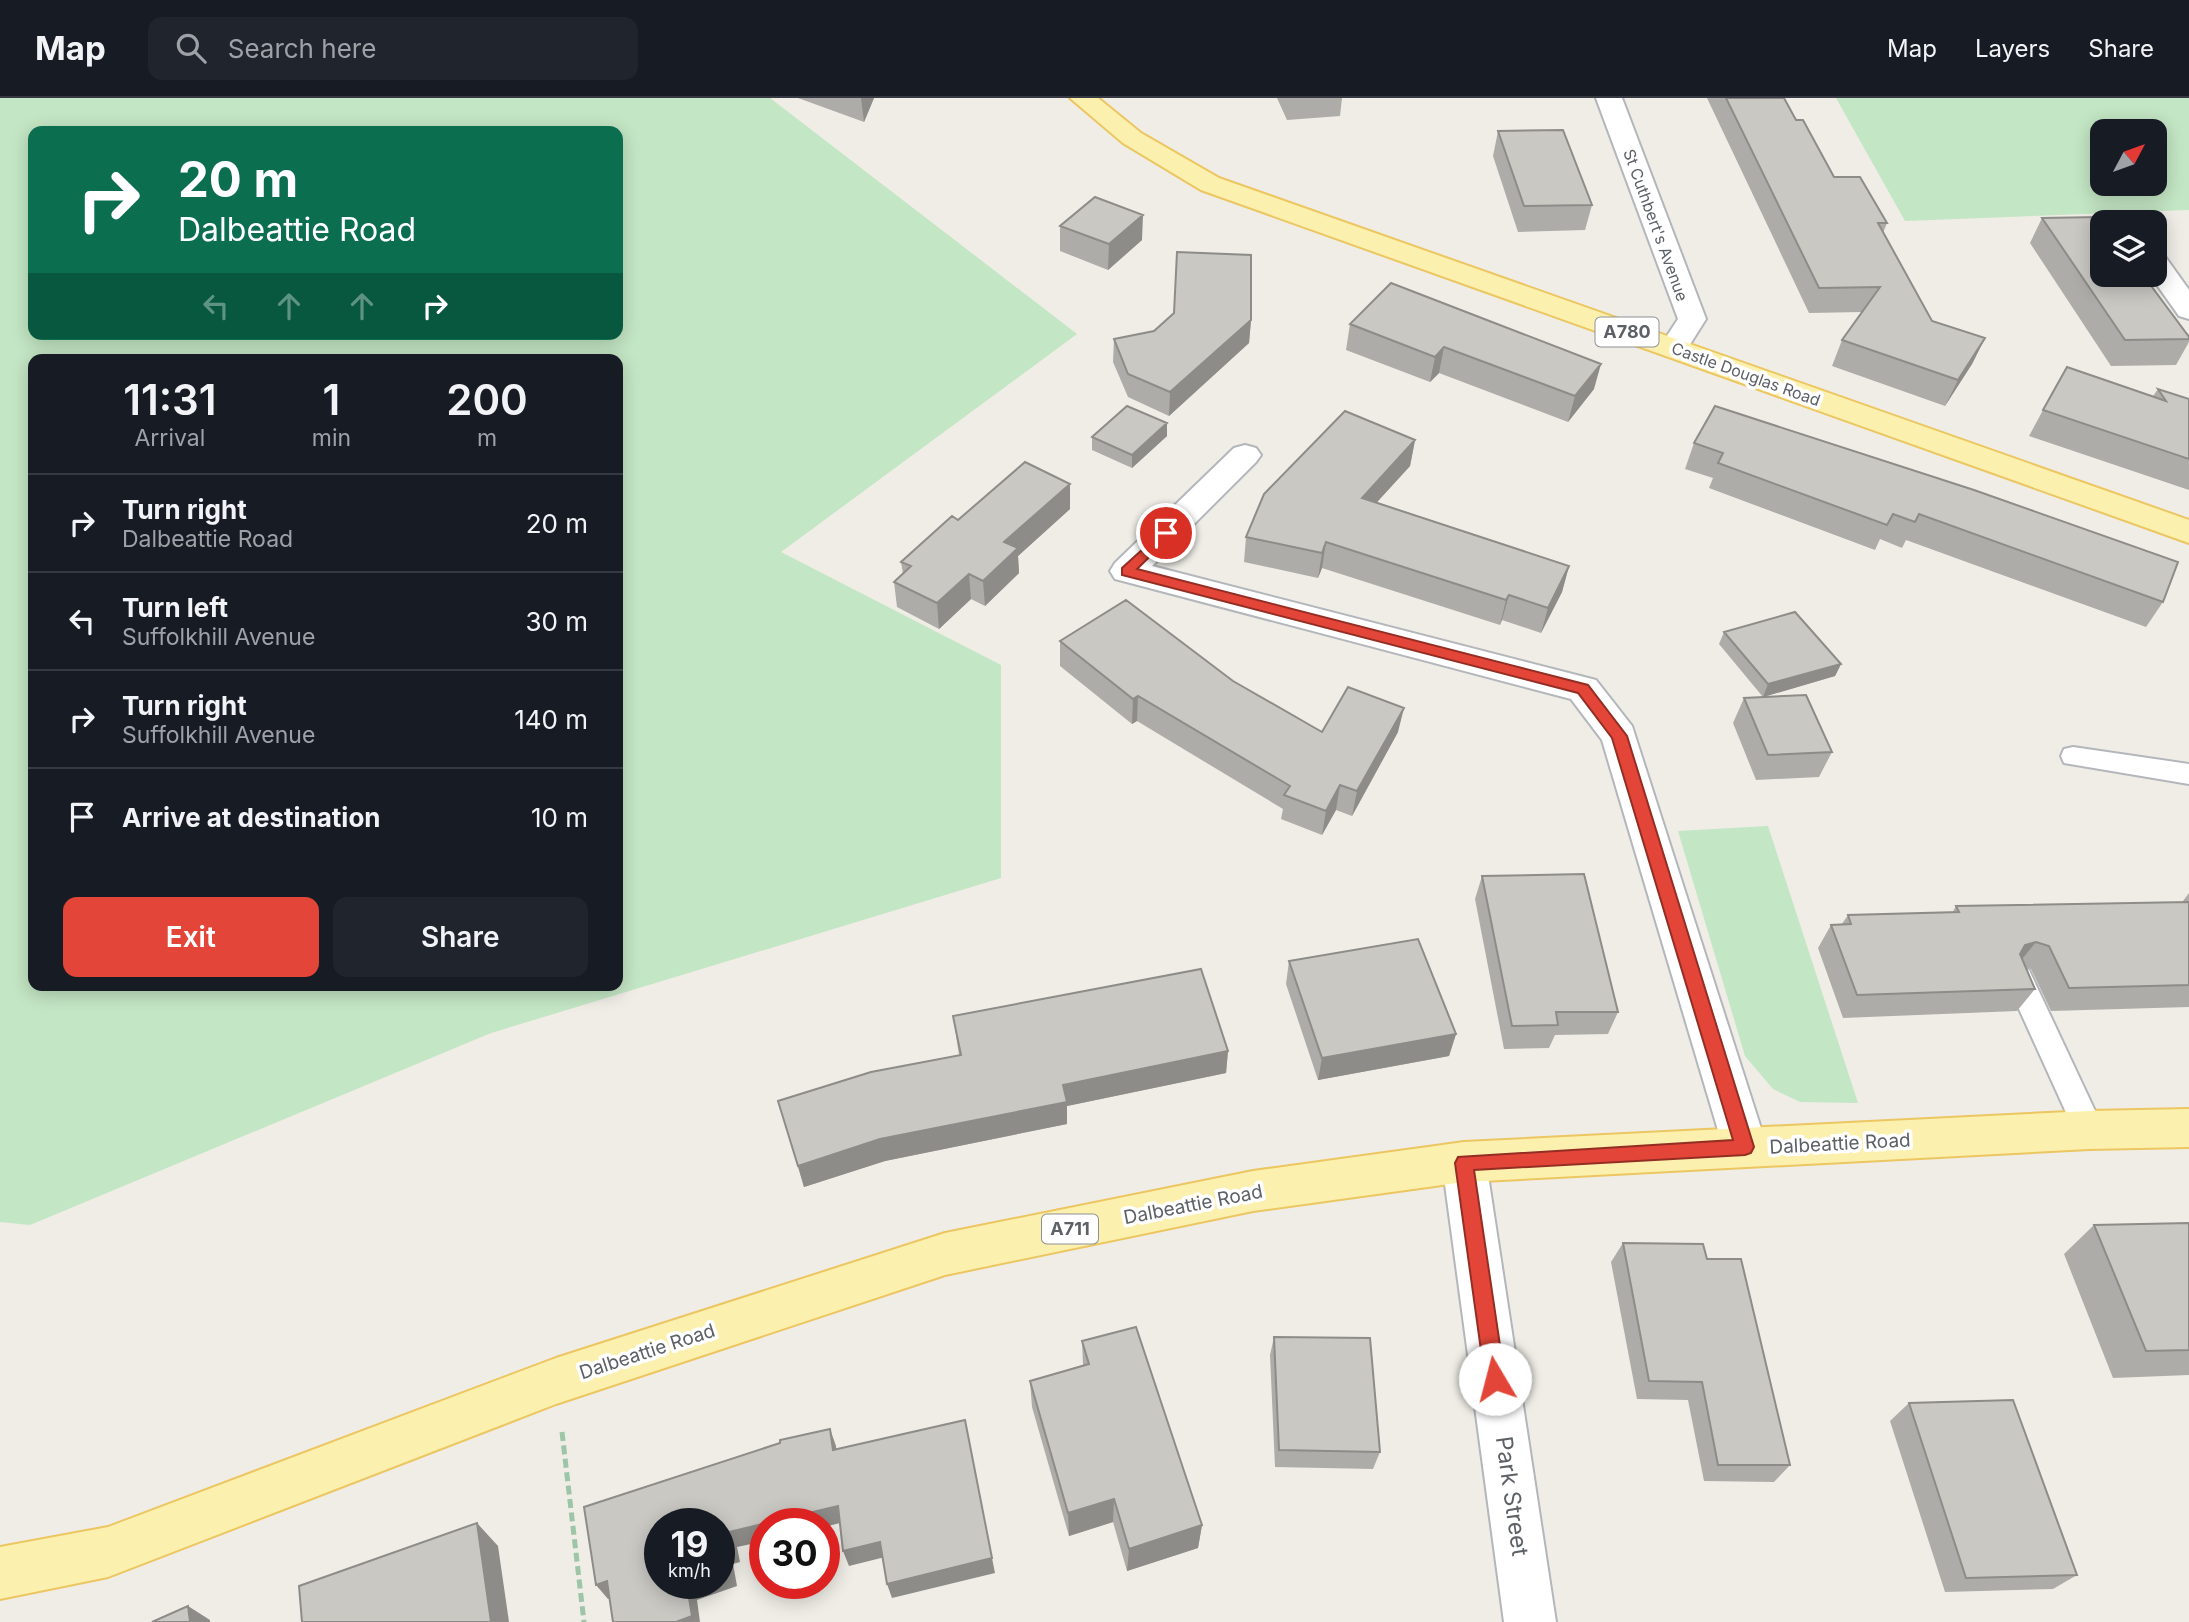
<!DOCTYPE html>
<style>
body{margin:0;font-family:Inter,sans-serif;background:#20242c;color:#f1f3f6;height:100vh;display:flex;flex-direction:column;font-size:26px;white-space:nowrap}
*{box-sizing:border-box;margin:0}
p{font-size:23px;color:#9ea1a6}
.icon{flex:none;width:38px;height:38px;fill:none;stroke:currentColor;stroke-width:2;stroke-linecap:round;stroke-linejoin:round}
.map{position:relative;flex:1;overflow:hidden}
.details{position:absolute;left:28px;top:256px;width:595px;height:637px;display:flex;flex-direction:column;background:#171b24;border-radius:14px;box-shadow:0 4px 18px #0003}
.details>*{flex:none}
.hud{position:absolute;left:28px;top:28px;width:595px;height:214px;border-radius:14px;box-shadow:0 4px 18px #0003;background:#0b6e4f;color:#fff;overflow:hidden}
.needle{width:46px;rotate:49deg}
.fabs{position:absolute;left:2090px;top:21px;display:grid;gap:14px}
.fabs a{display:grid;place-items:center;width:77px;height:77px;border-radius:14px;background:#171b24;box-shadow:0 4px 18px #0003;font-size:35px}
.speed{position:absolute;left:644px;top:1410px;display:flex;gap:14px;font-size:35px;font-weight:700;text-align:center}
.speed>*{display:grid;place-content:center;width:91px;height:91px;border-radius:50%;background:#171b24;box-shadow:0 4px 18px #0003;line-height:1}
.speed small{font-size:18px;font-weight:400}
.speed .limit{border:10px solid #d22;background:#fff;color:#111}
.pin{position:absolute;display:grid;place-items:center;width:60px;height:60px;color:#fff;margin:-30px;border:4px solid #fff;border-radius:50%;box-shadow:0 2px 7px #0007}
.me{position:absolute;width:77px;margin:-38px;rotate:352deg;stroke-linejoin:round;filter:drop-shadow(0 0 5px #0008)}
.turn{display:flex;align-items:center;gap:24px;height:147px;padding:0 35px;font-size:32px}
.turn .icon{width:91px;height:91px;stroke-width:2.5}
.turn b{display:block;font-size:49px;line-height:60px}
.lanes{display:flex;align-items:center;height:66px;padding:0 35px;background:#0003;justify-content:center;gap:35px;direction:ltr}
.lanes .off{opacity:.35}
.eta{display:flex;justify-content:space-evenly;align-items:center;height:119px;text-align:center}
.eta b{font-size:42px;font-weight:600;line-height:49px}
.button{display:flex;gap:14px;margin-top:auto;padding:14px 35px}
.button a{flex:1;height:80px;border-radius:14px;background:#e34638;color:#fff;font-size:28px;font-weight:600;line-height:80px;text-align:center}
.button a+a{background:#20242c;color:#f1f3f6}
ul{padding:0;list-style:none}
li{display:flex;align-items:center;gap:21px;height:98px;padding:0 35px;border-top:2px solid #363941}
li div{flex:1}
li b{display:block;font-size:26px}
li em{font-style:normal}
header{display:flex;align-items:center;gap:42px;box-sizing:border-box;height:98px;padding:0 35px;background:#171b24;border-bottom:2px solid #363941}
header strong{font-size:33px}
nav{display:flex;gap:38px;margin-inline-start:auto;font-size:24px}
.search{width:490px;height:63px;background:#20242c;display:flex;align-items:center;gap:18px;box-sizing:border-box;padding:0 24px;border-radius:14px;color:#9ea1a6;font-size:26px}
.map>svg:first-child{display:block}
.green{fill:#c3e6c4;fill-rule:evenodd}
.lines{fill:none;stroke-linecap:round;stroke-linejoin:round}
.service-casing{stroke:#b3b6ba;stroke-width:4}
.minor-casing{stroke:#b3b6ba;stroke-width:4}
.primary-casing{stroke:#ecc661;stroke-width:4}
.path{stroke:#9dc6a9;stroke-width:5;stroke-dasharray:9 4.5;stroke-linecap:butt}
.service{fill:#fff;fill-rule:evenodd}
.minor{fill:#fff;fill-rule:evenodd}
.primary{fill:#fcf0ae;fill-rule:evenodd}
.wall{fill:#aeaca8}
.shaded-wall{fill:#8d8c88}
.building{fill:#cac8c3;stroke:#8d8c88;stroke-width:2}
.route{fill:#e34638;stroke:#942e24;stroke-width:2}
.labels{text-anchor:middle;stroke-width:7;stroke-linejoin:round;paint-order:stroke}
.far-street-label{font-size:16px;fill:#5d6166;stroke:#fff}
.shield{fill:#fff;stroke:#8e9094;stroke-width:2}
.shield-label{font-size:18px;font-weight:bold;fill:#5d6166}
.street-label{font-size:19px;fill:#5d6166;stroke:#fff}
.near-street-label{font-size:23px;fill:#5d6166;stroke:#fff}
</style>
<header>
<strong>Map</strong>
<div class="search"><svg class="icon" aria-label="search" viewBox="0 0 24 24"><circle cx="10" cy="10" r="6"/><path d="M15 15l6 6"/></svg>Search here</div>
<nav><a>Map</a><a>Layers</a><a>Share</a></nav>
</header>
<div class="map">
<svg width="2189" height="1524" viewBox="0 0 2189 1524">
<rect width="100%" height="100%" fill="#efede6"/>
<!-- green -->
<path class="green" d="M0 0H770L1077 236 781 454 1001 567V780L491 935 30 1127 0 1124ZM33 33H618V236H33ZM33 261H618V887H33Z
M1836 0H2189V112L1905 123ZM2102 33H2154V86H2102Z
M1768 728 1858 1005 1800 1004 1773 991 1745 958 1678 733Z"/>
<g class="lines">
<!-- service casing -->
<g class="service-casing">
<path id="service" d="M2073 649 2189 666V686L2064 665 2061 658 2064 651Z
M2019 869 2029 872 2104 1032 2099 1041 2089 1045 2079 1041 2074 1032 2005 880 2009 872Z"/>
</g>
<!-- minor casing -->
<g class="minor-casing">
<path id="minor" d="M1596 0H1622L1706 221 1684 256 1674 259 1664 256 1659 250 1678 221Z
M2154 155 2164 157 2189 192V221L2179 218 2150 177H2154Z
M1245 347 1256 350 1261 357 1256 364 1152 468 1596 582 1632 628 1767 1049 1760 1063 1745 1068 1730 1063 1723 1049 1602 642 1571 601 1115 481 1110 473 1115 465 1234 350Z
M1464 1044 1480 1050 1486 1064 1556 1524H1504L1442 1064 1448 1050Z"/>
</g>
<!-- primary casing -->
<g class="primary-casing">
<path id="primary" d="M1070 0H1098L1141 35 1219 80 2189 422V445L1201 92 1123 45Z
M2189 1011V1049L2089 1051 1464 1084 1253 1113 945 1177 556 1306 108 1479 0 1501V1449L108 1429 556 1260 945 1135 1253 1073 1464 1044 2089 1013Z"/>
</g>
<!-- path -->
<path class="path" d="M562 1334 584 1524"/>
<!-- service -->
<use href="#service" class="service"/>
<!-- minor -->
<use href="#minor" class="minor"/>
<!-- primary -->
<use href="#primary" class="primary"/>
</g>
<!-- wall -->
<path class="wall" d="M798 0H874L864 24Z
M1277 0H1342L1340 18 1287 22Z
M1707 0H1784L1796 22 1834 79 1887 125 1883 135 1932 223 1985 240 1972 266 1945 308 1832 268 1842 242 1862 214 1809 215Z
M1498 33 1592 107 1585 132 1518 134 1493 58Z
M2042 120 2189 239V244L2176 267 2111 268 2030 145Z
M1060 128 1142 142 1108 172 1060 153Z
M1391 185 1594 291 1568 324 1439 275 1430 284 1346 252 1350 226Z
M1251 222 1249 245 1169 318 1128 299 1113 264 1114 241Z
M2158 291 2189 301V392L2029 338 2043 312 2153 298Z
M1715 308 2163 504 2146 529 1906 442 1902 450 1880 441 1875 452 1709 390 1713 380 1685 371 1694 345Z
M1167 325V338L1132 370 1092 352V339Z
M1415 342 1410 368 1377 404 1569 468 1562 494 1541 535 1502 522 1500 527 1322 470 1318 480 1244 464 1246 439Z
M1070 386V411L1018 458 1019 475 985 508 971 501 939 531 897 509 894 484 903 476 901 464 958 422Z
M1724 534 1841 566 1835 578 1763 599 1719 546Z
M1060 543 1233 583 1322 634H1398L1352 718 1336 712 1322 737 1281 721 1283 711 1137 623 1132 626 1060 568Z
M1744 600 1832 654 1819 679 1756 682 1733 625Z
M1482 778 1618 914 1608 936 1555 937 1549 950 1504 951 1475 801Z
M2189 795V909L2051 913 2031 871 2025 869 2035 891 2017 913 1843 920 1818 850 1831 827 1842 826 1848 817 1952 815 1956 808 2183 804V803Z
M1289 863 1456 936 1449 958 1318 982 1286 886Z
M953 918 1228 953 1226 975 1067 1008V1026L885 1063 804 1089 778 1003 959 957Z
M2189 1125V1277L2113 1280 2064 1156 2094 1127Z
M1623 1145 1707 1161 1790 1367 1774 1384 1704 1383 1688 1302 1637 1301 1611 1164Z
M1274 1239 1380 1354 1373 1371 1275 1369 1270 1257Z
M1082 1243 1202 1427 1198 1450 1127 1473 1113 1424 1069 1438 1032 1309 1030 1283 1083 1267Z
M1909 1305 2077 1477 2053 1491 1945 1494 1890 1323Z"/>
<!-- shaded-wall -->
<path class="shaded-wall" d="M861 0H874L864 24Z
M1143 117 1142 142 1108 172 1109 146Z
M1251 222 1249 245 1169 318 1170 294Z
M1985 240 1972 266 1945 308 1958 282Z
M1444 249 1439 275 1430 284 1435 259Z
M1601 266 1594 291 1568 324 1575 298Z
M1167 325V338L1132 370V357Z
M1415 342 1410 368 1358 425 1362 400Z
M1070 386V411L1018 458 1019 475 985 508 983 483 1004 444Z
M1326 444 1322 470 1318 480 1322 455Z
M1569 468 1562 494 1541 535 1548 510Z
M969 476 971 501 939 531 937 505Z
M1509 497 1502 522 1500 527 1506 502Z
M1841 566 1835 578 1763 599 1768 586Z
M1138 598 1137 623 1132 626 1133 601Z
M1404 610 1398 634 1352 718 1357 693Z
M1340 687 1336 712 1322 737 1326 713Z
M2036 844 2018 866 2008 869 2025 847Z
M1456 936 1449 958 1318 982 1322 960Z
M1228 953 1226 975 1067 1008V1026L885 1063 804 1089 798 1068 880 1041 1063 987Z
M830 1331 836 1348 838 1369 833 1352Z
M1114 1401 1113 1424 1069 1438 1068 1415Z
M838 1408 844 1424 824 1429V1426H765V1443L737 1449 740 1464 733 1466 737 1488 697 1502 700 1524H676L687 1488 692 1486H719V1476L724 1451 729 1434Z
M477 1425 498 1448 509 1524H491Z
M1202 1427 1198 1450 1127 1473 1129 1451Z
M880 1444 885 1459 849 1468 843 1453Z
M992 1460 995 1475 892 1500 887 1486Z
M607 1483 618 1498 608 1501 596 1487Z
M188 1508 210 1522V1524H190Z"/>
<!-- building -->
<path class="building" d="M1726 0H1784L1796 22H1803L1834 79H1860L1887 125H1878L1932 223 1985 240 1958 282 1842 242 1880 189 1819 190Z
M1563 32 1592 107 1524 108 1498 33Z
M1095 99 1143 117 1109 146 1060 128Z
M2101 119 2105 124H2102V177H2143L2189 239V241L2125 242 2042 120Z
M1177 154 1251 157V222L1170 294 1128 276 1114 241 1154 233 1174 215Z
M1391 185 1601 266 1575 298 1444 249 1435 259 1350 226Z
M2067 269 2166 303 2158 291 2189 301V361L2043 312Z
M1127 308 1167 325 1132 357 1092 339Z
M1715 308 1974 392 2178 464 2163 504 1919 416 1915 424 1893 416 1887 427 1718 365 1723 355 1694 345Z
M1345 313 1415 342 1362 400 1569 468 1548 510 1509 497 1506 502 1326 444 1322 455 1246 439 1264 396Z
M1025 364 1070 386 1004 444 1018 450 983 483 969 476 937 505 894 484 911 468 901 464 952 418 958 422Z
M1126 502 1233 583 1322 634 1348 589 1404 610 1357 693 1340 687 1326 713 1284 697 1290 688 1138 598 1133 601 1060 543Z
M1795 514 1841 566 1768 586 1724 534Z
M1806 597 1832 654 1768 657 1744 600Z
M1584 776 1618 914H1556L1558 927 1512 928 1482 778Z
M2189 804V887L2069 890 2049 848 2036 844 2025 847 2020 856 2035 891 1857 897 1831 827 1851 826 1848 817 1959 814 1956 808Z
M1418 841 1456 936 1322 960 1289 863Z
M1201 871 1228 953 1063 987 1067 1004 880 1041 798 1068 778 1003 871 974 961 957 953 918Z
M2189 1125V1252L2146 1253 2094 1127Z
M1623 1145 1703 1146 1707 1161H1741L1790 1367H1718L1702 1284 1649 1283Z
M1136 1229 1202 1427 1129 1451 1114 1401 1068 1415 1030 1283 1089 1266 1082 1243Z
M1274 1239 1370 1240 1380 1354 1279 1352Z
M2013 1302 2077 1477 1966 1480 1909 1305Z
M965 1322 992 1460 887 1486 880 1444 843 1453 838 1408 729 1434 732 1449 724 1451 729 1473 719 1476V1426H660V1486H692L687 1488 692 1518 676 1524H613L607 1483 596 1487 584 1409 780 1345V1342L830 1331 833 1352Z
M477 1425 491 1524H302L299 1488Z
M188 1508 190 1524H152Z"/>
<!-- route -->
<path class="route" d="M1166 430 1171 431V438L1137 471 1588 587 1627 638 1754 1049 1751 1055 1745 1057 1474 1072 1505 1281 1502 1287 1495 1290 1488 1287 1485 1281 1455 1065 1458 1059 1733 1042 1612 640 1578 595 1122 477V470Z"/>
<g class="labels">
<!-- far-street labels -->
<g class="far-street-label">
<text transform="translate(1656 127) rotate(70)" y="6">St Cuthbert's Avenue</text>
<text transform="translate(1746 276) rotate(20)" y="6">Castle Douglas Road</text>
</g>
<!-- shield labels -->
<g class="shield">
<rect x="1595.5" y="219.5" width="63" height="29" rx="5"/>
<rect x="1042" y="1116.5" width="56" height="29" rx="5"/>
</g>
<g class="shield-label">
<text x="1627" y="240">A780</text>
<text x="1070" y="1137">A711</text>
</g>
<!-- street labels -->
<g class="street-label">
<text transform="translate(1840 1045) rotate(-3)" y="7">Dalbeattie Road</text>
<text transform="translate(1193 1106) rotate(-11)" y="7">Dalbeattie Road</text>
<text transform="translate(647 1253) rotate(-18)" y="7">Dalbeattie Road</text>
</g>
<!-- near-street labels -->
<g class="near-street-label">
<text transform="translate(1512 1398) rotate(82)" y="8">Park Street</text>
</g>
</g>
</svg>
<div class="fabs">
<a><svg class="needle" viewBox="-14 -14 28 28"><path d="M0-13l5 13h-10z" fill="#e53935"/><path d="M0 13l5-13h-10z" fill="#9ea1a6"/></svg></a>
<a><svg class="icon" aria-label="layers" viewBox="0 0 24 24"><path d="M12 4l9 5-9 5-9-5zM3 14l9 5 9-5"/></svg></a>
</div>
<div class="speed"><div>19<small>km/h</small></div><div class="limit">30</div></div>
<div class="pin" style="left:1166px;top:435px;background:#d93025"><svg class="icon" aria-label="arrive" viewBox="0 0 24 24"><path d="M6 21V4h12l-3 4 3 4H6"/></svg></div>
<svg class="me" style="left:1495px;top:1281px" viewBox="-20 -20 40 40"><circle r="19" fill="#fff"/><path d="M0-13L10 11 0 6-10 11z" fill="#e34638"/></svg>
<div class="hud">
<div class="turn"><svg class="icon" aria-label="right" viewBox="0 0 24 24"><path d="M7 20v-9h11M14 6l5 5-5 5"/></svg><div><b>20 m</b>Dalbeattie Road</div></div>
<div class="lanes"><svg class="icon off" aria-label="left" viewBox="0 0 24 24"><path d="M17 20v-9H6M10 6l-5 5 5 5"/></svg><svg class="icon off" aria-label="ahead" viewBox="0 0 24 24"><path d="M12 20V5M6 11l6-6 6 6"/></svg><svg class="icon off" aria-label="ahead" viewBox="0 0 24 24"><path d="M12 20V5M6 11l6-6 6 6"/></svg><svg class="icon" aria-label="right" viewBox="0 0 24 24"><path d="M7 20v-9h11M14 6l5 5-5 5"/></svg></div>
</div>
<section class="details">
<div class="eta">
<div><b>11:31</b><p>Arrival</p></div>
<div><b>1</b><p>min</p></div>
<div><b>200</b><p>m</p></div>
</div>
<ul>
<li><svg class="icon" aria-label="right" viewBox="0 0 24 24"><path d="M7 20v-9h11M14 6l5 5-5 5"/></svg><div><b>Turn right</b><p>Dalbeattie Road</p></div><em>20 m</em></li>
<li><svg class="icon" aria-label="left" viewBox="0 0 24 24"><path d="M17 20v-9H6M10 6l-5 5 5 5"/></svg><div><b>Turn left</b><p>Suffolkhill Avenue</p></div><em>30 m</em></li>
<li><svg class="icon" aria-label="right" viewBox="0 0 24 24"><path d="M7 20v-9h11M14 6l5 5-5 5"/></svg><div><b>Turn right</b><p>Suffolkhill Avenue</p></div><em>140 m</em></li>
<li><svg class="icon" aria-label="arrive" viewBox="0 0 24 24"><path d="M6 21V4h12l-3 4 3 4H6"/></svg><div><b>Arrive at destination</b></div><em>10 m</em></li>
</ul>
<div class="button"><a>Exit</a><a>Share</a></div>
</section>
</div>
